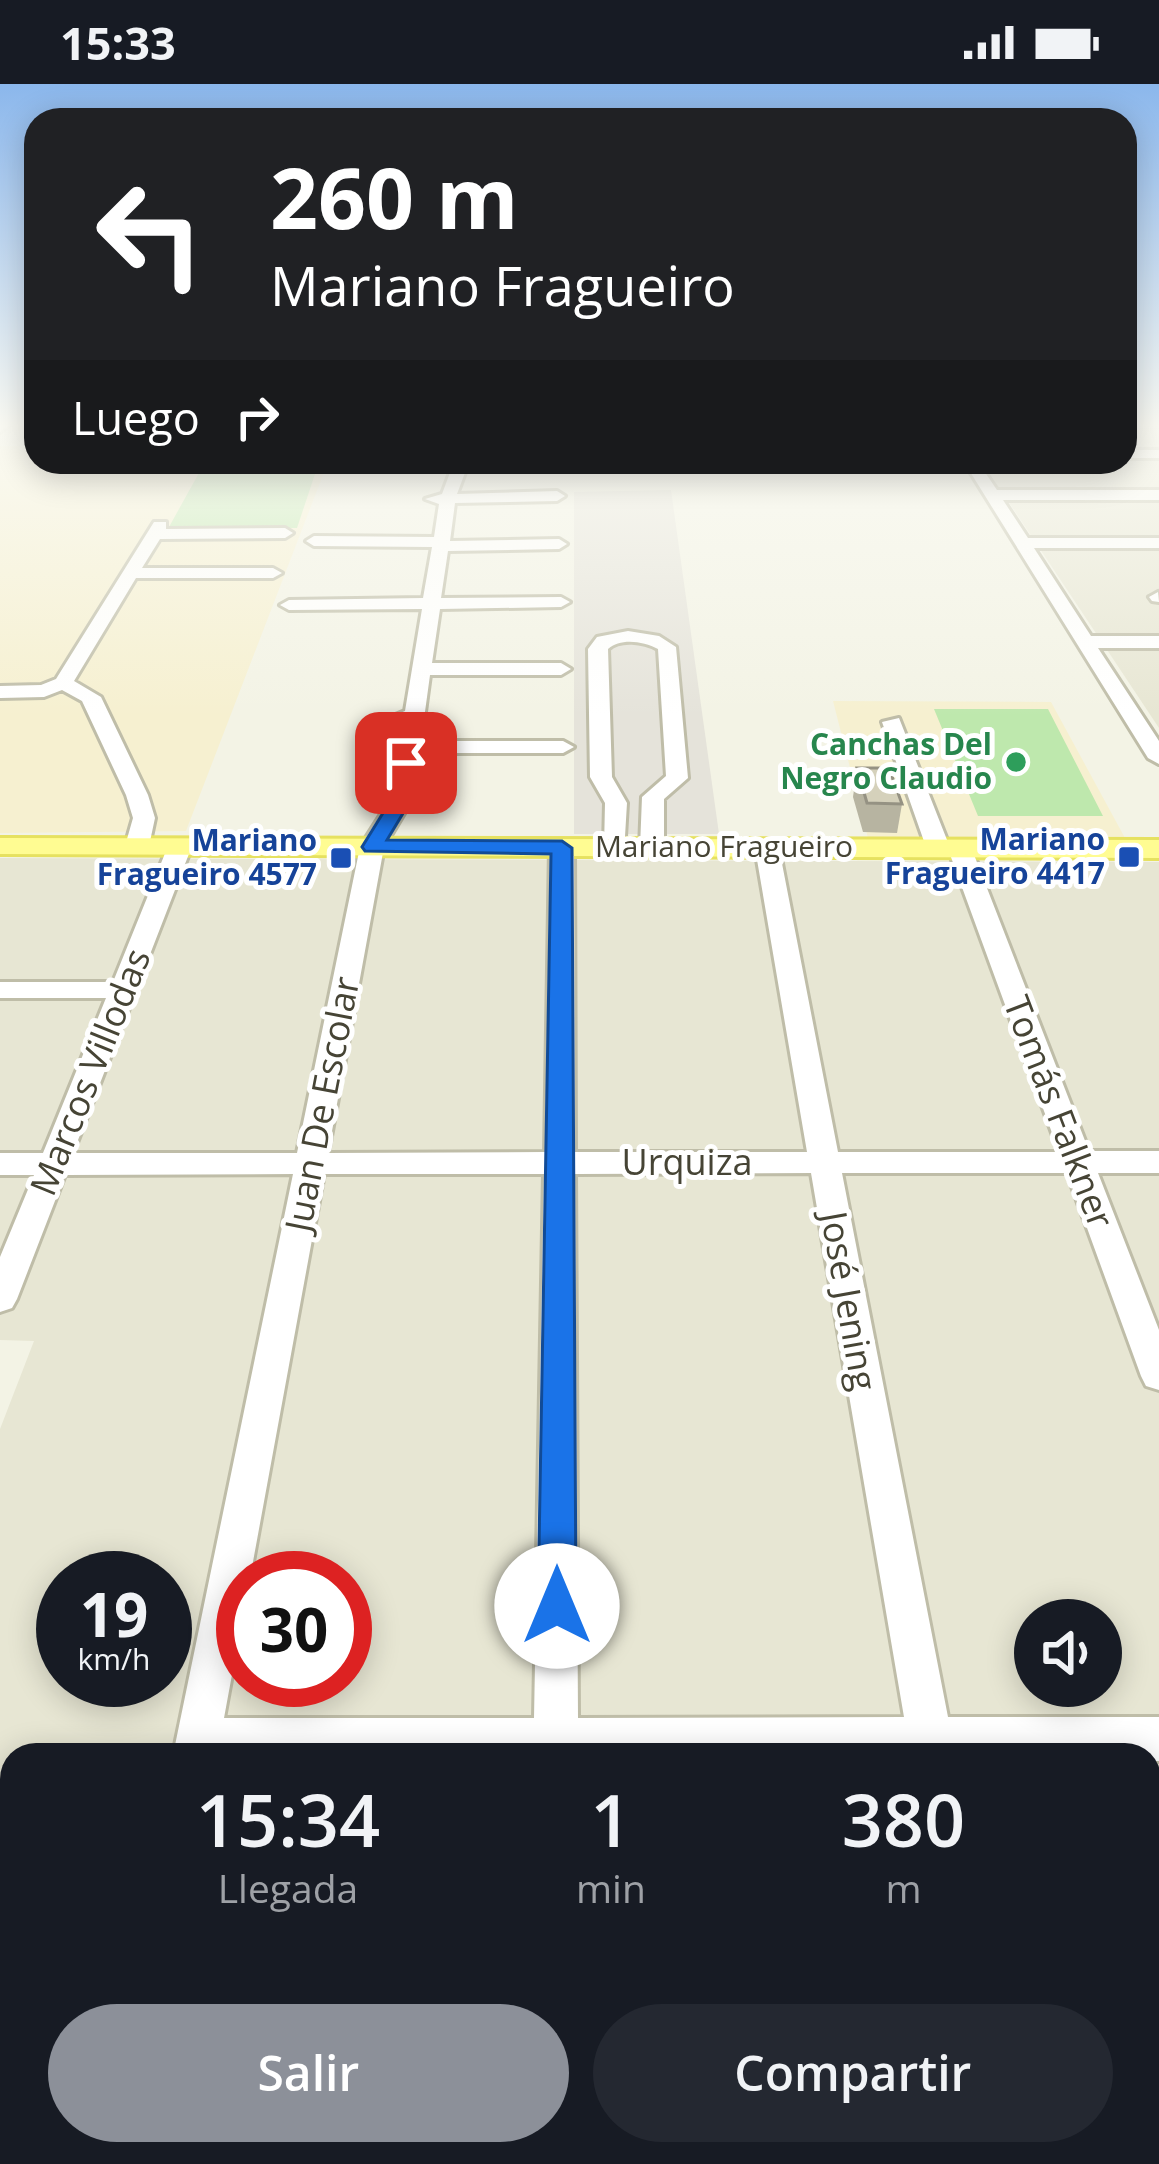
<!DOCTYPE html>
<html lang="es">
<meta charset="utf-8">
<style>
body{margin:0;font-family:"Open Sans",sans-serif;background:#242831;color:#f1f3f6;height:100vh;display:flex;flex-direction:column;font-size:45px;white-space:nowrap}
*{box-sizing:border-box;margin:0}
p{font-size:39px;color:#9ea1a6}
.icon{flex:none;width:66px;height:66px;fill:none;stroke:currentColor;stroke-width:2;stroke-linecap:round;stroke-linejoin:round}
.map{position:relative;flex:1;overflow:hidden}
.sheet{position:absolute;left:0px;top:1659px;width:1161px;height:423px;display:flex;flex-direction:column;background:#171b24;border-radius:36px 36px 0 0;box-shadow:0 6px 30px #0003}
.sheet>*{flex:none}
.guide{position:absolute;left:24px;top:24px;width:1113px;height:366px;border-radius:36px;box-shadow:0 6px 30px #0003;background:#202124;color:#fff;overflow:hidden}
.controls{position:absolute;left:1014px;top:1515px;display:grid;gap:24px}
.controls a{display:grid;place-items:center;width:108px;height:108px;border-radius:50%;background:#171b24;box-shadow:0 6px 30px #0003;font-size:60px}
.speed{position:absolute;left:36px;top:1467px;display:flex;gap:24px;font-size:60px;font-weight:700;text-align:center}
.speed>*{display:grid;place-content:center;width:156px;height:156px;border-radius:50%;background:#171b24;box-shadow:0 6px 30px #0003;line-height:1}
.speed small{font-size:30px;font-weight:400}
.speed .limit{border:18px solid #d22;background:#fff;color:#111}
.pin{position:absolute;display:grid;place-items:center;width:102px;height:102px;color:#fff;margin:-51px;border-radius:24px;box-shadow:0 6px 18px #0006}
.me{position:absolute;width:132px;margin:-66px;rotate:0deg;stroke-linejoin:round;filter:drop-shadow(0 0 9px #0008)}
.turn{display:flex;align-items:center;gap:42px;height:252px;padding:0 48px;font-size:54px}
.turn .icon{width:156px;height:156px;stroke-width:2.5}
.turn b{display:block;font-size:84px;line-height:102px}
.then{display:flex;align-items:center;height:114px;padding:0 48px;background:#0003;gap:24px;font-size:45px}
.eta{display:flex;justify-content:space-evenly;align-items:center;height:204px;text-align:center}
.eta b{font-size:72px;font-weight:600;line-height:84px}
.primary-button{display:flex;gap:24px;margin-top:auto;padding:24px 48px}
.primary-button a{flex:1;height:138px;border-radius:72px;background:#8c9099;color:#fff;font-size:48px;font-weight:600;line-height:138px;text-align:center}
.primary-button a+a{background:#242831;color:#f1f3f6}
.status{display:flex;justify-content:space-between;align-items:center;height:84px;padding:0 60px;background:#171b24;direction:ltr}
.status svg{height:33px;fill:currentColor}
.map>svg:first-child{display:block}
.residential{fill:#e7e6d3;fill-rule:evenodd}
.commercial{fill:#f6f0d0}
.industrial{fill:#e5e3da}
.green{fill:#bee8ad}
.lines{fill:none;stroke-linecap:round;stroke-linejoin:round}
.minor-casing{stroke:#bfbda8;stroke-width:6}
.major-casing{stroke:#e6e160;stroke-width:6}
.path{stroke:#c1bd99;stroke-width:8;stroke-dasharray:9 9;stroke-linecap:butt}
.minor{fill:#fff;fill-rule:evenodd}
.major{fill:#fffc92;fill-rule:evenodd}
.rail-casing{stroke:#959595;stroke-width:16}
.rail{stroke:#fff;stroke-width:12;stroke-dasharray:36;stroke-linecap:butt}
.wall{fill:#b7b4a1}
.building{fill:#d5d1bb;stroke:#959283;stroke-width:3}
.route{fill:#1a73e8;stroke:#114b97;stroke-width:3}
.leisure-dot{fill:#2e9e5b;stroke:#fff;stroke-width:4.5}
.transit-dot{fill:#1a4fb4;stroke:#fff;stroke-width:4.5}
.labels{text-anchor:middle;stroke-width:10;stroke-linejoin:round;paint-order:stroke}
.far-leisure-label{font-size:30px;font-weight:bold;fill:#27864d;stroke:#fff;text-anchor:end}
.far-transit-label{font-size:30px;font-weight:bold;fill:#164399;stroke:#fff;text-anchor:end}
.far-street-label{font-size:30px;fill:#464435;stroke:#fff}
.street-label{font-size:36px;fill:#464435;stroke:#fff}
</style>
<div class="status"><b>15:33</b><svg viewBox="0 0 49 12"><path d="M0 12V9h3v3zM5 12V6h3v6zM10 12V3h3v9zM15 12V0h3v12zM26 1h20v11H26zM47 4h2v5h-2z"/></svg></div>
<div class="map">
<svg width="1159" height="2080" viewBox="0 0 1159 2080">
<rect width="100%" height="100%" fill="#f3f3e5"/>
<!-- residential -->
<path class="residential" d="M1125 341H1159V644L982 378H1125Z
M0 774 1159 778V1915L1149 1913V1671H12V1719L0 1717V1345L34 1257 0 1256ZM63 1494H165V1596H63ZM243 1494H345V1596H243ZM1035 1536H1101V1602H1035Z"/>
<!-- commercial -->
<path class="commercial" d="M0 362H36V378H328L186 747 0 749Z
M833 617 1051 618 1125 754H868Z"/>
<!-- industrial -->
<path class="industrial" d="M671 406 719 750H574V408Z"/>
<!-- green -->
<path class="green" d="M205 378H319L297 444 169 443Z
M934 625H1048L1103 732H978Z"/>
<g class="lines">
<!-- minor casing -->
<g class="minor-casing">
<path id="minor" d="M0 341H9L0 348Z
M1125 366H1159V374H1125Z
M446 378H461L466 386 457 410 557 407 565 412 557 417 455 419 450 457 559 455 567 460 559 465 448 467 441 514 561 513 570 518 561 523 440 525 432 579H561L571 585 561 591H430L421 657H563L574 663 563 669H419L412 716 384 763 328 1069 545 1068 550 763 562 756 574 763 575 1068H807L755 764 767 757 779 764 838 1068H1059L948 765 938 770 926 763 882 638 899 634 949 761 959 756 971 763 1089 1067H1159V1089H1098L1159 1246V1306L1146 1302 1141 1292 1067 1089H842L948 1633H1159V1677H1149V1671H173L293 1090 65 1091 17 1215 12 1224 0 1228V1173L34 1091H0V1069H43L106 914H0V898H113L168 762 180 755 188 757 192 762 73 1069H297L360 763 390 716 395 683 373 679 364 664 369 642 405 627 422 525 289 526 280 521 289 516 423 514 432 463 314 462 306 457 314 452 434 453 439 420 425 415 442 410 451 386ZM402 641 397 671 389 669V646ZM811 1089 904 1633 578 1634 575 1090ZM324 1090H544L534 1634H224L243 1531V1494H250Z
M964 378H978L997 406H1159V416H1003L1028 454H1159V464H1034L1091 552H1159V564H1098L1159 657V680L1148 674Z
M154 438H166V445L285 444 293 449 285 454 160 455 142 484H273L282 489 273 494H136L74 597 101 613 148 711 155 734 149 762 137 769 125 762 133 734 126 711 82 617 62 606 44 613 0 614V602L41 601 56 595Z
M1158 508 1159 518 1152 517 1149 513Z
M628 547 659 552 676 563 688 694 664 715V764L652 771 640 764 642 713 666 692 658 565C643 557 620 554 608 565L612 693 627 719 624 769H608L604 764 605 719 590 693 588 565 597 553Z
M0 1729 12 1731V1777L0 1775Z
M1149 1944 1159 1946V1998L1149 1996Z"/>
</g>
<!-- major casing -->
<g class="major-casing">
<path id="major" d="M0 754 1159 756V774L0 770Z"/>
</g>
<!-- path -->
<path class="path" d="M0 2016 12 2019
M334 2070 376 2080"/>
<!-- minor -->
<use href="#minor" class="minor"/>
<!-- major -->
<use href="#major" class="major"/>
<!-- rail casing -->
<g class="rail-casing">
<path id="rail" d="M0 1922 12 1924
M764 2070 815 2080"/>
</g>
<!-- rail -->
<use href="#rail" class="rail"/>
</g>
<!-- wall -->
<path class="wall" d="M857 684 902 720 897 749 863 748 853 713Z"/>
<!-- building -->
<path class="building" d="M857 684H889L902 720 867 719Z"/>
<!-- sky -->
<linearGradient id="sky" x2="0" y2="1"><stop stop-color="#8bb7ec"/><stop offset="0.54" stop-color="#fafaf3"/><stop offset="1" stop-color="#fafaf3" stop-opacity="0"/></linearGradient>
<rect width="1159" height="632" fill="url(#sky)"/>
<!-- route -->
<path class="route" d="M406 673 416 679 411 716 387 756 562 757 572 764 576 1522 570 1534 557 1539 544 1534 538 1522 551 770 365 767 362 763 391 716 397 679Z"/>
<!-- markers -->
<circle class="leisure-dot" cx="1016" cy="678" r="12"/>
<g class="transit-dot">
<rect x="1117" y="761" width="24" height="24" rx="6"/>
<rect x="329" y="762" width="24" height="24" rx="6"/>
</g>
<g class="labels">
<!-- far-leisure labels -->
<g class="far-leisure-label">
<text x="992" y="671">Canchas Del<tspan x="992" dy="34">Negro Claudio</tspan></text>
</g>
<!-- far-transit labels -->
<g class="far-transit-label">
<text x="1105" y="766">Mariano<tspan x="1105" dy="34">Fragueiro 4417</tspan></text>
<text x="317" y="767">Mariano<tspan x="317" dy="34">Fragueiro 4577</tspan></text>
</g>
<!-- far-street labels -->
<g class="far-street-label">
<text x="724" y="773">Mariano Fragueiro</text>
</g>
<!-- street labels -->
<g class="street-label">
<text transform="translate(90 988) rotate(-68)" y="13">Marcos Villodas</text>
<text transform="translate(322 1020) rotate(-79)" y="13">Juan De Escolar</text>
<text transform="translate(1059 1028) rotate(69)" y="13">Tomás Falkner</text>
<text x="687" y="1091">Urquiza</text>
<text transform="translate(849 1217) rotate(80)" y="13">José Jening</text>
</g>
</g>
</svg>
<div class="controls">
<a><svg class="icon" aria-label="sound" viewBox="0 0 24 24"><path d="M4 9h4l5-4v14l-5-4H4zM17 9q2 3 0 6"/></svg></a>
</div>
<div class="speed"><div>19<small>km/h</small></div><div class="limit">30</div></div>
<div class="pin" style="left:406px;top:679px;background:#d93025"><svg class="icon" aria-label="arrive" viewBox="0 0 24 24"><path d="M6 21V4h12l-3 4 3 4H6"/></svg></div>
<svg class="me" style="left:557px;top:1522px" viewBox="-20 -20 40 40"><circle r="19" fill="#fff"/><path d="M0-13L10 11 0 6-10 11z" fill="#1a73e8"/></svg>
<div class="guide">
<div class="turn"><svg class="icon" aria-label="left" viewBox="0 0 24 24"><path d="M17 20v-9H6M10 6l-5 5 5 5"/></svg><div><b>260 m</b>Mariano Fragueiro</div></div>
<div class="then">Luego<svg class="icon" aria-label="right" viewBox="0 0 24 24"><path d="M7 20v-9h11M14 6l5 5-5 5"/></svg></div>
</div>
<section class="sheet">
<div class="eta">
<div><b>15:34</b><p>Llegada</p></div>
<div><b>1</b><p>min</p></div>
<div><b>380</b><p>m</p></div>
</div>
<div class="primary-button"><a>Salir</a><a>Compartir</a></div>
</section>
</div>
